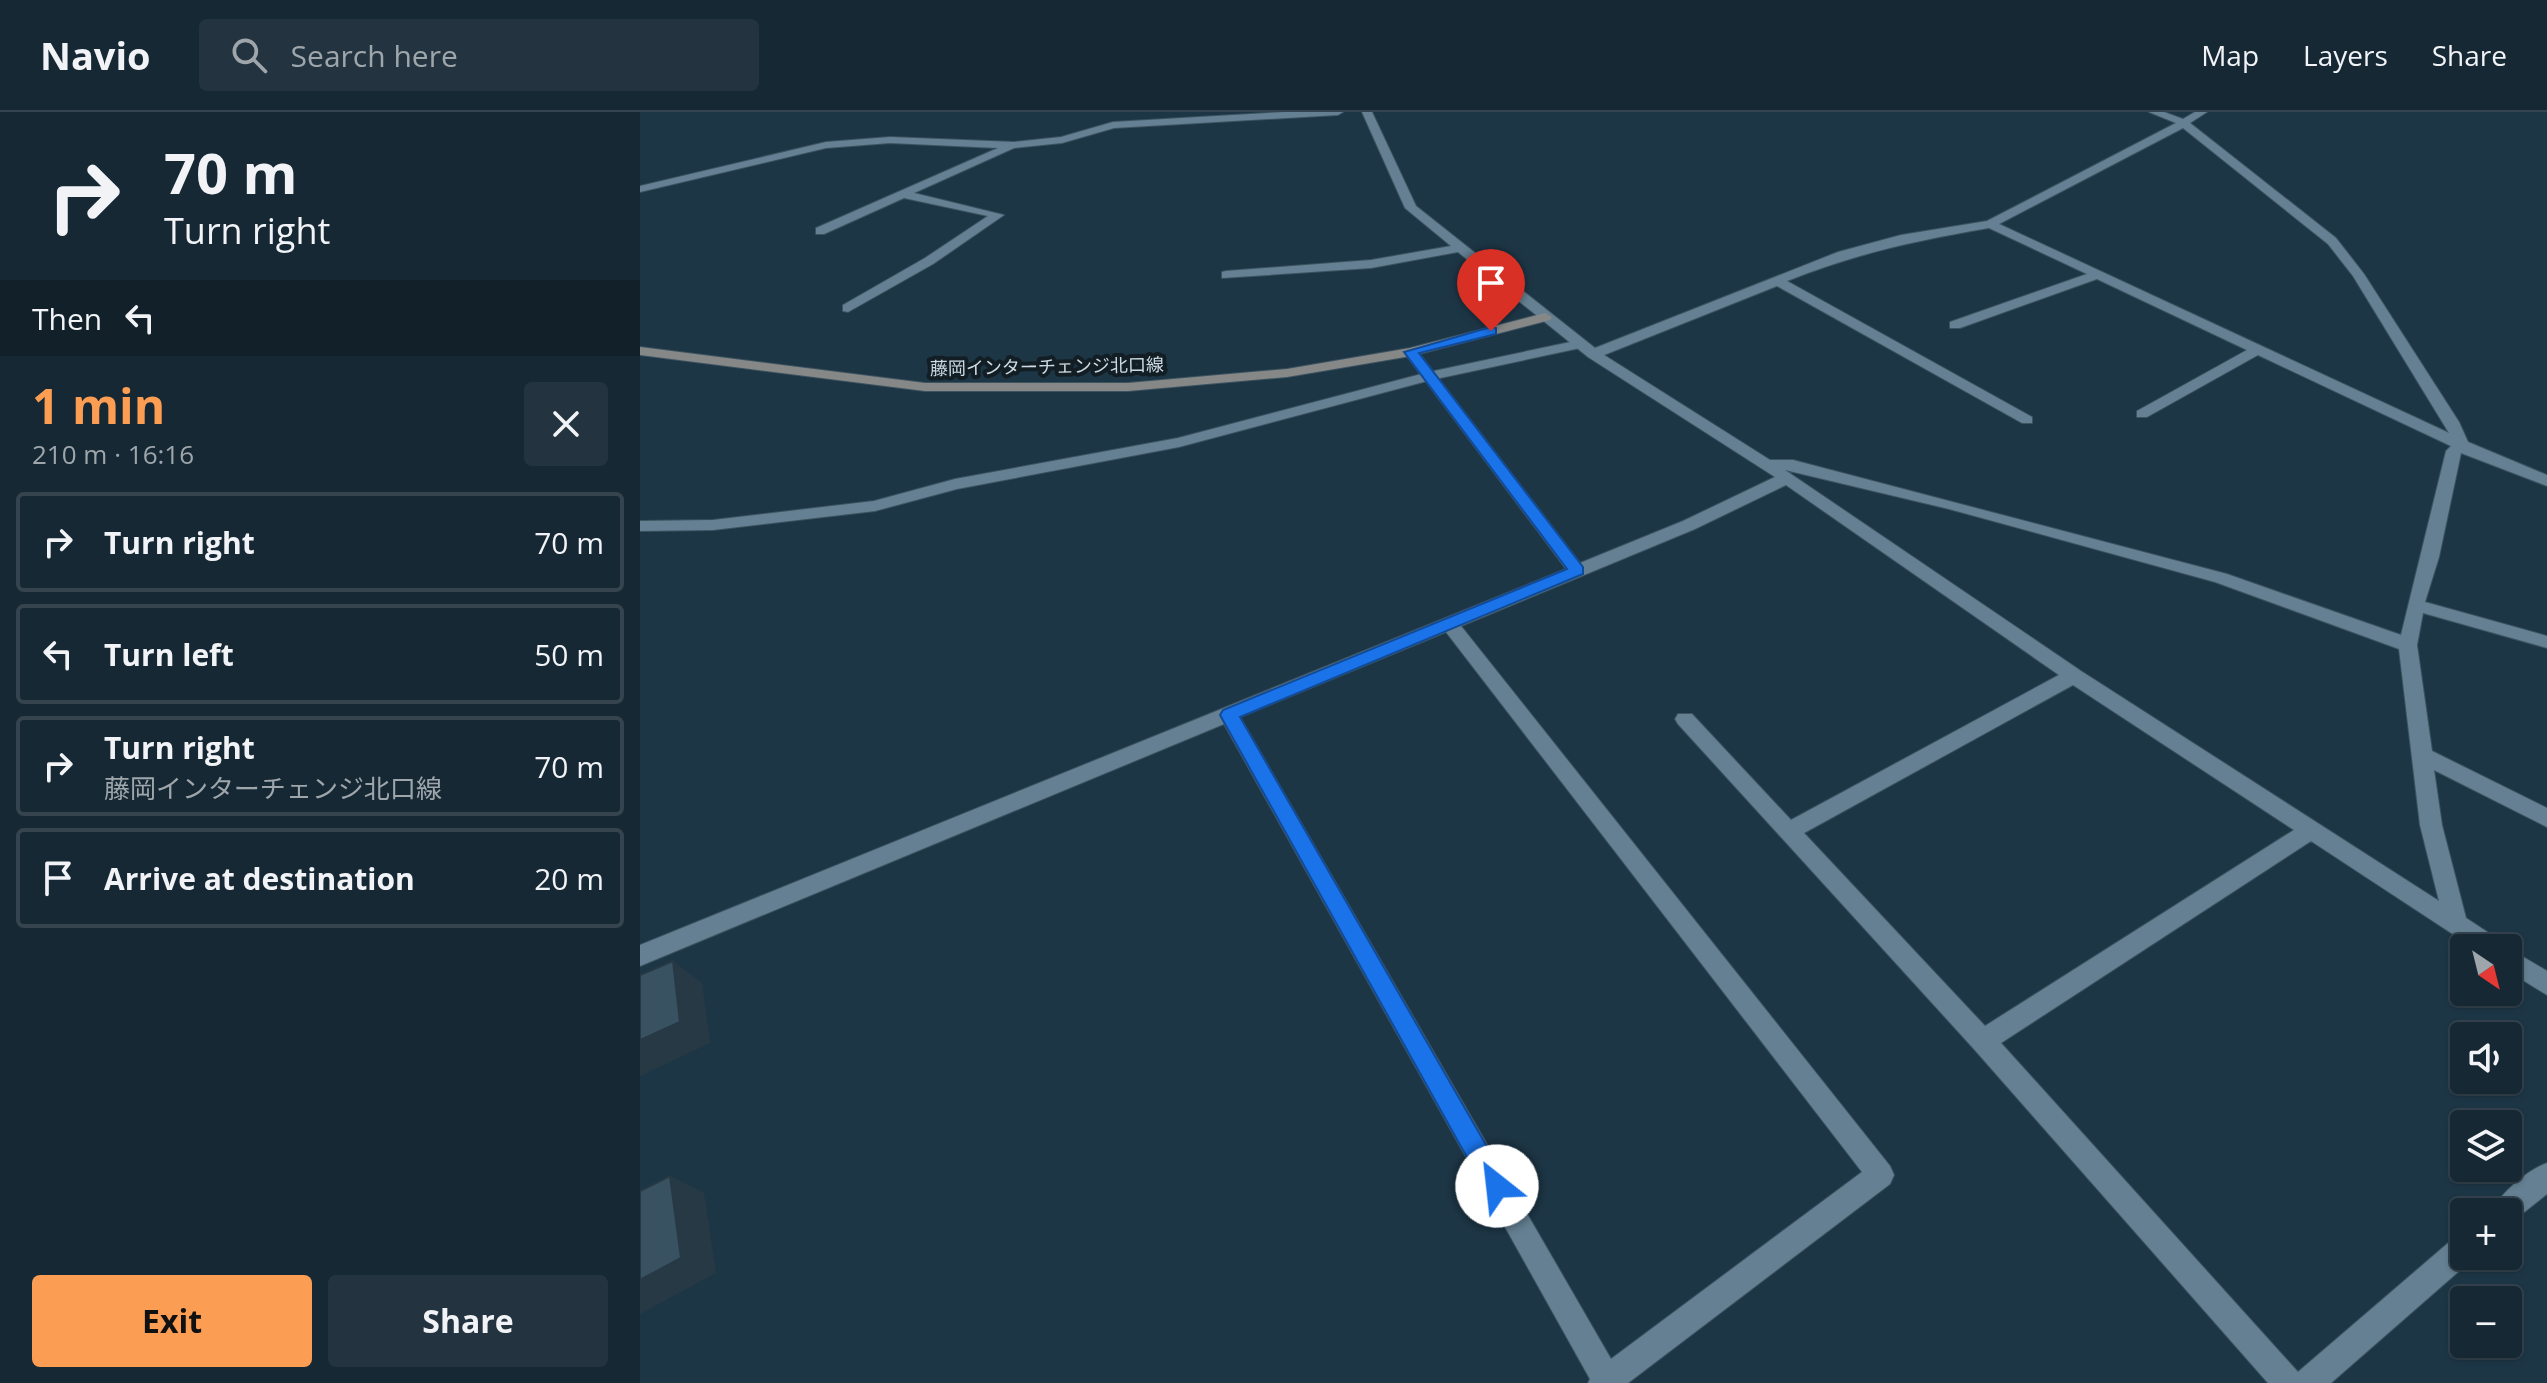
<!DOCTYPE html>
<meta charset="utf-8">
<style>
body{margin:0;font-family:"Open Sans","Noto Sans JP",sans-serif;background:#233440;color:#f1f3f6;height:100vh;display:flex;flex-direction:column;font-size:30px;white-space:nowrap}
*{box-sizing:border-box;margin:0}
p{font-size:26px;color:#9ea6ac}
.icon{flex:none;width:44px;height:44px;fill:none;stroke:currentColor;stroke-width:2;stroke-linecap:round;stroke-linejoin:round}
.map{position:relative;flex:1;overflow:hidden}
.details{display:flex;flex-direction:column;background:#162834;width:640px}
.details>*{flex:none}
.banner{background:#162834;color:#f1f3f6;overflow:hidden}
.needle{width:52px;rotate:145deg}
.controls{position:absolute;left:1810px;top:822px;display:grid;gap:16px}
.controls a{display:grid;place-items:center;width:72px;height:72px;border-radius:8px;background:#162834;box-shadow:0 2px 6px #0004,0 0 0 2px #35444f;font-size:40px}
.pin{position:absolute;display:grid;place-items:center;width:68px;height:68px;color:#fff;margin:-82px -34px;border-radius:50% 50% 50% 0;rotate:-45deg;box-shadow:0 0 8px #0007}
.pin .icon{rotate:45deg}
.me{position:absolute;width:88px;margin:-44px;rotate:331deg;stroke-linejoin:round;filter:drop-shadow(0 0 6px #0008)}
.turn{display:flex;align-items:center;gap:28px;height:168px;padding:0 32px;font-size:36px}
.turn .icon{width:104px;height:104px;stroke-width:2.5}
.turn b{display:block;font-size:56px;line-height:68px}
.then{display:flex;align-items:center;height:76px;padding:0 32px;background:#0003;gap:16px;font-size:30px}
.round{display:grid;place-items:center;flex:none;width:84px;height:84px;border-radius:8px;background:#233440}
.overview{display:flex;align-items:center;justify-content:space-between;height:136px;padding:0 32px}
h1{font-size:48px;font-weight:700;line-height:60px;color:#fc9d54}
.cta{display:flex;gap:16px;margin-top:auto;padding:16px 32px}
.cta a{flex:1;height:92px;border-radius:8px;background:#fc9d54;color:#111;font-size:32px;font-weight:700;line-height:92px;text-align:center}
.cta a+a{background:#233440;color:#f1f3f6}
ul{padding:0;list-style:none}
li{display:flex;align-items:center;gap:24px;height:100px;margin:0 16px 12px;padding:0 16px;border:4px solid #35444f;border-radius:8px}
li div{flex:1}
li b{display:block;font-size:30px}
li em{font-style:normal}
header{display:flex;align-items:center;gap:48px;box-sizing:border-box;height:112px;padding:0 40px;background:#162834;border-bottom:2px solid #35444f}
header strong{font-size:38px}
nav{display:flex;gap:44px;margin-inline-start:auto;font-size:28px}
.search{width:560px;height:72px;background:#233440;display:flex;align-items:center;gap:20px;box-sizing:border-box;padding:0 28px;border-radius:8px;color:#9ea6ac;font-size:30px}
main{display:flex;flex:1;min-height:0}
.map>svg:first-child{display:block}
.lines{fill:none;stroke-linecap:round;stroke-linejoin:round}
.lane-casing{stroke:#3c5360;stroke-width:2}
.street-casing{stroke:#3c5360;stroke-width:2}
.secondary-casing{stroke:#3c5360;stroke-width:2}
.lane{fill:#648092;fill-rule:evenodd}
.street{fill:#648092;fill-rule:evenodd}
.secondary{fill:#868787;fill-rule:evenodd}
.shaded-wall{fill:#273945}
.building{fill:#385262;stroke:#273945;stroke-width:2}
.route{fill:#1a73e8;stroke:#114b97;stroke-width:2}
.labels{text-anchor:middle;stroke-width:8;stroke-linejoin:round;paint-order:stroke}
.far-street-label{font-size:18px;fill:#ccdae4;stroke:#121d24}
</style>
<header>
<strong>Navio</strong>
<div class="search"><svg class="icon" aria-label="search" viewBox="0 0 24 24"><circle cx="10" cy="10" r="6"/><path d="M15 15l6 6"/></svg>Search here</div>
<nav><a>Map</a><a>Layers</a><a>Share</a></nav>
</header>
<main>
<section class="details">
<div class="banner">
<div class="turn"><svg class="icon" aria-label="right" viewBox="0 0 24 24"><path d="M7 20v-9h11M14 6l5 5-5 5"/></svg><div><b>70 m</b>Turn right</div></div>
<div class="then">Then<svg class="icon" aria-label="left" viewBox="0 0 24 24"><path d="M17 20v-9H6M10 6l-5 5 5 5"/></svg></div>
</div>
<div class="overview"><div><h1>1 min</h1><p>210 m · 16:16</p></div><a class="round"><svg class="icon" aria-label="close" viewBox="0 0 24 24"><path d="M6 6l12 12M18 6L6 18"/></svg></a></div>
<ul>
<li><svg class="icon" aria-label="right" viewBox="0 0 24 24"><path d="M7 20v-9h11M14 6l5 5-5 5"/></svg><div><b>Turn right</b></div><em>70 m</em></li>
<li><svg class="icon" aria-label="left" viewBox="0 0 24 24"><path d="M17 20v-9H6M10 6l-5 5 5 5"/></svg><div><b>Turn left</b></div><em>50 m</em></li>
<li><svg class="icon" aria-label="right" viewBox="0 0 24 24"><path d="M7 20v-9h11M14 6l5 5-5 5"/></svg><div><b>Turn right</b><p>藤岡インターチェンジ北口線</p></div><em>70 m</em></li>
<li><svg class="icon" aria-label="arrive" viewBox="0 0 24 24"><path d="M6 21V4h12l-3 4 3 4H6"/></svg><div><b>Arrive at destination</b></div><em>20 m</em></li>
</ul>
<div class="cta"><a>Exit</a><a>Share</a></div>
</section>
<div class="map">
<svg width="1907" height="1271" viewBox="0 0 1907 1271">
<rect width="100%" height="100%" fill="#1d3646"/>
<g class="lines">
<!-- lane casing -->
<g class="lane-casing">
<path id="lane" d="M940 228 945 229V235L791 268 539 335 317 377 235 399 73 418 0 419V409L73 408 234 389 315 367 538 326 789 260Z"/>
</g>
<!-- street casing -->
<g class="street-casing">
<path id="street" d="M645 0H703L698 3 474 16 422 31 374 36 274 81 364 103 293 152 208 200 203 199V193L285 146 348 104 264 86 184 122H176V116L358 36 250 31 186 36 0 80V74L186 30 250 25 374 30 421 25 473 10Z
M722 0H732L776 94 955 236 1198 140 1261 123 1347 109 1536 11 1509 0H1524L1543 7 1555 0H1567L1550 11 1696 126 1724 162 1819 310 1828 330 1907 363V374L1821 341 1799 445 1785 490 1907 524V536L1783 501 1777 533 1792 639 1907 696V715L1794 658 1802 713 1826 806 1861 829 1865 836H1834L1671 729 1361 931 1658 1260 1814 1126 1824 1122V1144L1834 1146 1691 1271H1628L1334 937 1038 612 1035 607 1038 602H1052L1151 708 1419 563 1146 373 1055 417 821 514 1250 1054 1254 1063 1250 1072 988 1271H948L950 1267 584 612 0 854V833L926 457 766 243V237H776L940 451 1043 409 1135 365 948 245 818 140 731 156 582 166V160L586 159 731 148 811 134 765 96ZM1543 16 1688 132 1713 164 1809 321 1359 112ZM1349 116 1447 162 1310 210V216H1320L1457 167 1607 238 1497 299V305H1507L1618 243 1811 334 1806 339 1761 523 1587 462 1153 348H1130L964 243 1137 174 1382 311H1392V305L1147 169C1218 141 1274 129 1349 116ZM1145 358 1309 397 1575 470 1759 537 1780 713 1799 789 1441 559ZM806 520 1222 1060 971 1247 600 605ZM1433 573 1654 718 1345 914 1164 721Z
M1867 836H1868L1907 859V883L1868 859Z
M1907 1051V1082L1868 1113V1100H1852C1860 1081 1888 1058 1907 1051Z"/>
</g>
<!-- secondary casing -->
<g class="secondary-casing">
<path id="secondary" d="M905 201 912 205 910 208 771 244 647 265 488 279H285L0 243V235L285 271H488L647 257 770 236Z"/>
</g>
<!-- lane -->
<use href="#lane" class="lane"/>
<!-- street -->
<use href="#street" class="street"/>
<!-- secondary -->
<use href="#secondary" class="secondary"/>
</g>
<!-- shaded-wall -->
<path class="shaded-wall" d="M33 849 62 871 70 931 0 964V928Z
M30 1064 64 1081 76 1161 0 1202V1168Z"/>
<!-- building -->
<path class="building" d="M33 849 40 910 0 928V863Z
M30 1064 41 1146 0 1168V1079Z"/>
<!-- route -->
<path class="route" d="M851 215 856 216V222L779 241 943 455V462L600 605 865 1066 869 1074 865 1083 857 1086 848 1083 580 603 583 598 927 457 764 240Z"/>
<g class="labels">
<!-- far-street labels -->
<g class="far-street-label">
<text transform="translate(407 255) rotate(-1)" y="6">藤岡インターチェンジ北口線</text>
</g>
</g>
</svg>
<div class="controls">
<a><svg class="needle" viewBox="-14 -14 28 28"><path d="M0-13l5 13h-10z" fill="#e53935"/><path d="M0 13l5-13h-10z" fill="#9ea6ac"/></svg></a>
<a><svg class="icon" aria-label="sound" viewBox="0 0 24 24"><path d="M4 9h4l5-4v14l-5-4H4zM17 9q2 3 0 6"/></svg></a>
<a><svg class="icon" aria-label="layers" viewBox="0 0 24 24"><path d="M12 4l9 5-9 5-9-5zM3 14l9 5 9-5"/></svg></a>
<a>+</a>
<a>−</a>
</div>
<div class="pin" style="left:851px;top:219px;background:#d93025"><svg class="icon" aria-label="arrive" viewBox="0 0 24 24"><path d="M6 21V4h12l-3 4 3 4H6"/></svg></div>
<svg class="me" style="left:857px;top:1074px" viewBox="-20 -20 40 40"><circle r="19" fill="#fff"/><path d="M0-13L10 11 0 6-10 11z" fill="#1a73e8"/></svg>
</div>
</main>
